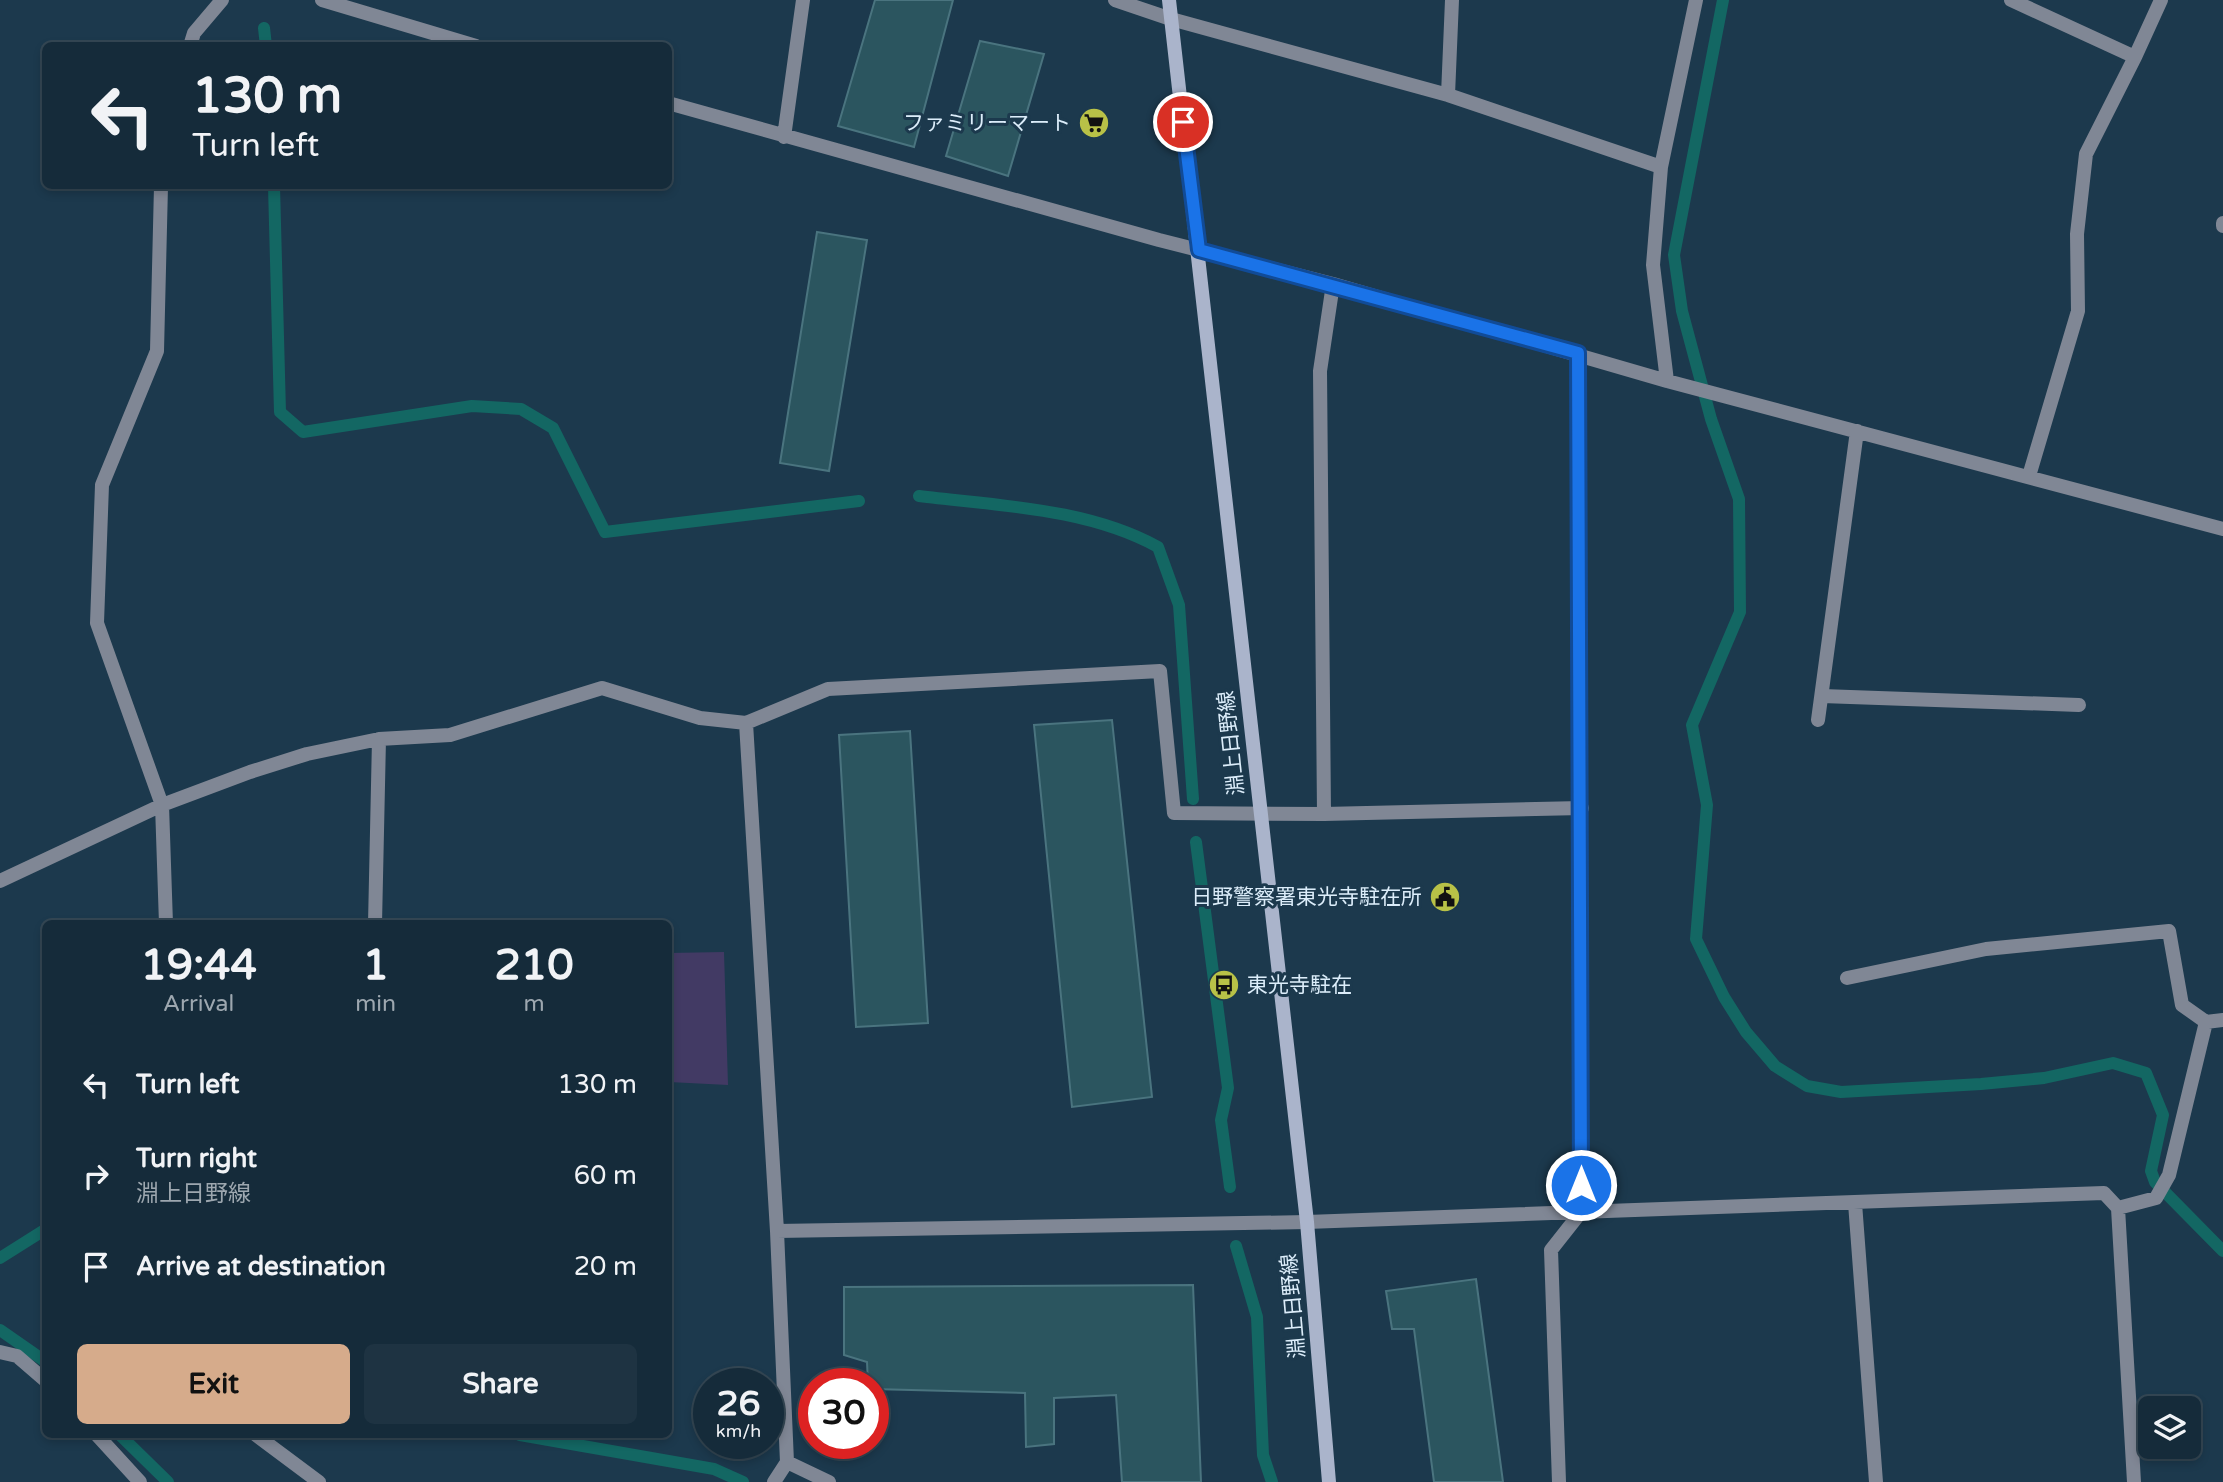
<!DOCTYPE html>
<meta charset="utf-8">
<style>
body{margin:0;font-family:"Varela Round","Noto Sans JP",sans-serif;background:#1e3342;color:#f1f3f6;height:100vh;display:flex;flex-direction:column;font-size:26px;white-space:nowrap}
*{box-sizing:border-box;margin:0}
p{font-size:23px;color:#9da7af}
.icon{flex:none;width:38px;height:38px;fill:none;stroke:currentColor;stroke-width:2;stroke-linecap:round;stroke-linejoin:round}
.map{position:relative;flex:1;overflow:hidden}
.drawer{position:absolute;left:42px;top:920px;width:630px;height:518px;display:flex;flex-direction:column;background:#152b3a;border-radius:10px;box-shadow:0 4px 10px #0003,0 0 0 2px #344754}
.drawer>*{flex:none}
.guide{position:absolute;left:42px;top:42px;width:630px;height:147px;border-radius:10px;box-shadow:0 4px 10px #0003,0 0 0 2px #344754;background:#152b3a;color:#f1f3f6;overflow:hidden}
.buttons{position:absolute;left:2138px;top:1396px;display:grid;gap:14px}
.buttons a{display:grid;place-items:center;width:63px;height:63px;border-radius:10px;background:#152b3a;box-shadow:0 4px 10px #0003,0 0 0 2px #344754;font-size:35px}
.speed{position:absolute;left:693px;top:1368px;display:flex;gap:14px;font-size:35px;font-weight:700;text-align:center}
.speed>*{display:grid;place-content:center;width:91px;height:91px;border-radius:50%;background:#152b3a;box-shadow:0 4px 10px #0003,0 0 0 2px #344754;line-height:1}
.speed small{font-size:18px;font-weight:400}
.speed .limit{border:10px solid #d22;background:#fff;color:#111}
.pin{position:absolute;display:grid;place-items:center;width:60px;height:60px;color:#fff;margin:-30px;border:4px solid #fff;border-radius:50%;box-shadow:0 2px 7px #0007}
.me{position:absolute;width:77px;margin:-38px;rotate:0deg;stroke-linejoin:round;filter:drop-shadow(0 0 5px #0008)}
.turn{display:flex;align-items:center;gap:24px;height:147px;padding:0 35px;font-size:32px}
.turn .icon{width:91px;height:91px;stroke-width:2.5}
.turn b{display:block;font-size:49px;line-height:60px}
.eta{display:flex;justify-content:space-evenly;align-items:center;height:119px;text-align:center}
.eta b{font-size:42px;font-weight:700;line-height:49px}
.cta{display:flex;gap:14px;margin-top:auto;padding:14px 35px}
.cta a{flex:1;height:80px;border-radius:10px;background:#d6ab8b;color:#111;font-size:28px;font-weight:700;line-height:80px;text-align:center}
.cta a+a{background:#1e3342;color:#f1f3f6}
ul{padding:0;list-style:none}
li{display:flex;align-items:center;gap:21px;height:91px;padding:0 35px}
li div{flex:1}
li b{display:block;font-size:26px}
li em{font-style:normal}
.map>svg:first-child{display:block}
.green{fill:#423a64}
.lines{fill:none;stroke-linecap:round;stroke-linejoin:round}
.stream{stroke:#136763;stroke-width:12}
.building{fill:#2b555f;stroke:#4a747f;stroke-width:2}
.minor{stroke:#808795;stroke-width:14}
.secondary{stroke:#aab4cb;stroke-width:14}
.route-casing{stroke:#114b97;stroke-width:18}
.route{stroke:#1a73e8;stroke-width:12}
.labels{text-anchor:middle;stroke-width:6;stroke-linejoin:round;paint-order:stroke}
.poi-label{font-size:21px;fill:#dcedfa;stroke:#1c394d;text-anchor:end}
.street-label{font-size:21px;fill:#dcedfa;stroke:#1c394d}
</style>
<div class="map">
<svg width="2223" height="1482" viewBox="0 0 2223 1482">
<rect width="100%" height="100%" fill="#1c394d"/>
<!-- green -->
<path class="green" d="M724 952 728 1085 669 1082V953Z"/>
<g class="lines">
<!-- stream -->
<path class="stream" d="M1723 0 1674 255 1682 311 1711 419 1739 499 1740 612 1692 725 1707 805 1696 939 1724 997 1746 1032 1775 1066 1807 1086 1841 1092 1981 1084 2044 1078 2113 1063 2146 1073 2163 1115 2151 1171 2155 1182 2223 1251
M264 28 266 46
M274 186 280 412 303 432 472 406 521 409 553 428 605 532 859 501
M919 496C999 506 1087 508 1158 547L1179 605 1193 799
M1196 842 1228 1088 1221 1120 1230 1187
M1236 1246 1257 1317 1263 1455 1272 1482
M0 1258 46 1229
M0 1330 46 1362
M120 1435 168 1482
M520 1435 714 1469 743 1482"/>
</g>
<!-- building -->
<path class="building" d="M875 0H953L914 147 838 126Z
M980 41 1044 54 1008 176 946 156Z
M817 232 867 240 829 471 780 463Z
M1112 720 1152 1097 1072 1107 1034 725Z
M910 731 928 1023 856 1027 839 735Z
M1476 1279 1503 1482H1434L1414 1329H1392L1386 1291Z
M1193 1285 1201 1482H1122L1116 1395 1054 1398V1444L1026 1447 1025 1393 873 1389V1384H868L867 1362 844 1355V1287Z"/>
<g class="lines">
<!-- minor -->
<path class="minor" d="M322 0 476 46
M1115 0 1171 19 1448 95 1661 167
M2011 0 2135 57 2161 0
M190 46 194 33 222 0
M1448 95 1452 0
M668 103 1159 240 1333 284 1667 381 2223 529
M784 137 803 0
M161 186 157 351 102 485 97 623 162 805 166 924
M2223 223V226
M1667 381 1653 265 1661 167 1696 0
M2029 476 2078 311 2077 234 2086 154 2135 57
M1822 696 2079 705
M1818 720 1857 431
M746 723 777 1231 787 1462 829 1482
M1324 814 1320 371 1333 284
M0 881 162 805 250 772 307 754 379 739 450 735 602 688 700 718 746 723 828 689 1160 671 1174 813 1324 814 1582 808
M375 924 379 739
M1847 978 1986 949 2169 931 2182 1005 2206 1022
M1855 1203 1876 1482
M2118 1208 2156 1198 2169 1175 2206 1022 2223 1020
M777 1231 1307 1222 2104 1193 2118 1208 2134 1482
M0 1352 17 1356 46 1381
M97 1435 140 1482
M256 1435 319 1482
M774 1482 787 1462
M1559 1482 1551 1250 1581 1212 1578 353"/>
<!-- secondary -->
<path class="secondary" d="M1169 0 1307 1222 1329 1482"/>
</g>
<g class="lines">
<!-- route casing -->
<g class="route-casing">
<path id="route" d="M1183 122 1199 250 1578 353 1581 1185"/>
</g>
<!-- route -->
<use href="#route" class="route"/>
</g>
<!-- icons -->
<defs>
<g id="supermarket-disc" transform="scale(1.575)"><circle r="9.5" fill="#b8c147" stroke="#1c394d"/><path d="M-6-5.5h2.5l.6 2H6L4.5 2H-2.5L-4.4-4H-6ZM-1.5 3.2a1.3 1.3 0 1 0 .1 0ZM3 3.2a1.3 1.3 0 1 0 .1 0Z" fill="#111"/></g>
<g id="civic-disc" transform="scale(1.575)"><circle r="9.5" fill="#b8c147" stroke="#1c394d"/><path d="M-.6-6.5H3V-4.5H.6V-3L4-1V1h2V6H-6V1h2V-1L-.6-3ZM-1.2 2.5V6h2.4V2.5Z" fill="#111"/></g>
<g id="bus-disc" transform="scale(1.575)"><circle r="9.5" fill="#b8c147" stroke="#1c394d"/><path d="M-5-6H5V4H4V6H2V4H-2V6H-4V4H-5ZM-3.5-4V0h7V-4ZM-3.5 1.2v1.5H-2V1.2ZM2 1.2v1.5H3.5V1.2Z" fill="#111"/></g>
</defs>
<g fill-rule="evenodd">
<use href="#supermarket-disc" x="1094" y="123"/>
<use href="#civic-disc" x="1445" y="897"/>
<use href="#bus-disc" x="1224" y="985"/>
</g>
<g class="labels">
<!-- poi labels -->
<g class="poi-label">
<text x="1071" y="130">ファミリーマート</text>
<text x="1422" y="904">日野警察署東光寺駐在所</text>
<text x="1247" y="992" text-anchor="start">東光寺駐在</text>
</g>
<!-- street labels -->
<g class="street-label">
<text transform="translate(1231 743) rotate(-96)" y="7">淵上日野線</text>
<text transform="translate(1293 1306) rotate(-95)" y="7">淵上日野線</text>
</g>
</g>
</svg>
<div class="buttons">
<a><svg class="icon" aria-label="layers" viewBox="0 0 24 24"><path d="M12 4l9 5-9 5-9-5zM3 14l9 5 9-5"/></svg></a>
</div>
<div class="speed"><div>26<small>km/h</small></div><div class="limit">30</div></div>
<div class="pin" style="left:1183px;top:122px;background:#d93025"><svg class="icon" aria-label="arrive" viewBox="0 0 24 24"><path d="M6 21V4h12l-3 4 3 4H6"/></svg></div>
<svg class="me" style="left:1581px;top:1185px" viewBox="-20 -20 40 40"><circle r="17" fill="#1a73e8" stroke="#fff" stroke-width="3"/><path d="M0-11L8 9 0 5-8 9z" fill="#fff"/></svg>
<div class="guide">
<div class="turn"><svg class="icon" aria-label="left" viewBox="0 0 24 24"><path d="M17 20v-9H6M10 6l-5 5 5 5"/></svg><div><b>130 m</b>Turn left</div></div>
</div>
<section class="drawer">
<div class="eta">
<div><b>19:44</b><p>Arrival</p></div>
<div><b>1</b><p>min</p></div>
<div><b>210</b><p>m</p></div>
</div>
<ul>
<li><svg class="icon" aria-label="left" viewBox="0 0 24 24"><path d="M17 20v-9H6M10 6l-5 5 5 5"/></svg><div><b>Turn left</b></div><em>130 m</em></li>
<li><svg class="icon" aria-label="right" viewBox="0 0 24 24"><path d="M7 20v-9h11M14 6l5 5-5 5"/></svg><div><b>Turn right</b><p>淵上日野線</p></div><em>60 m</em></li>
<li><svg class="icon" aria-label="arrive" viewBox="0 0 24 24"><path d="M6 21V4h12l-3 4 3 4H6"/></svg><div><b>Arrive at destination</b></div><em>20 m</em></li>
</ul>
<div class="cta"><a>Exit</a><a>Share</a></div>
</section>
</div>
